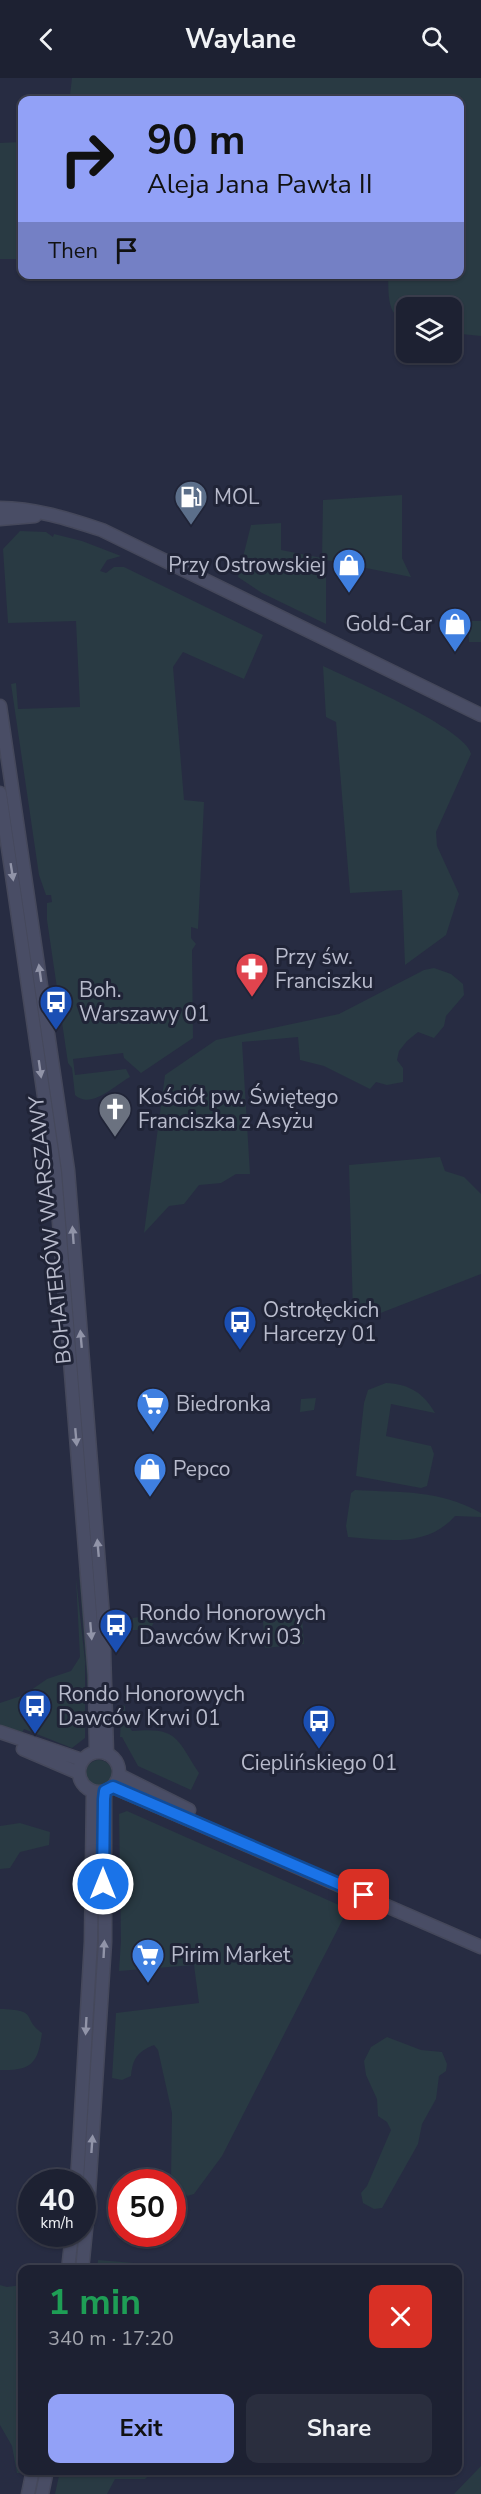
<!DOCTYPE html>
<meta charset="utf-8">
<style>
body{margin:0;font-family:"Nunito Sans",sans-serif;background:#2a2e3e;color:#f1f3f6;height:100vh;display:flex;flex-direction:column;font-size:22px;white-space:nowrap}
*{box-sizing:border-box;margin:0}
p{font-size:20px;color:#a0a3ac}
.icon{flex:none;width:33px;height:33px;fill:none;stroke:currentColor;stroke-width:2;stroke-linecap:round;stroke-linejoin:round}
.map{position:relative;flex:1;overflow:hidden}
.panel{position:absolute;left:18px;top:2187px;width:444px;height:210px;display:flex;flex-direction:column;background:#1d2132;border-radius:12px;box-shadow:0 2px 4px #0004,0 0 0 2px #3b3e4d}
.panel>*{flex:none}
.banner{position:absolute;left:18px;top:18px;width:446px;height:183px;border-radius:12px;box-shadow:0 2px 4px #0004,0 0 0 2px #3b3e4d;background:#92a1f7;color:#111;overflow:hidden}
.buttons{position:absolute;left:396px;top:219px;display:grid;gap:12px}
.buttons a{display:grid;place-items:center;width:66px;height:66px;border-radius:12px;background:#1d2132;box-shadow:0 2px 4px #0004,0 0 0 2px #3b3e4d;font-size:30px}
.speed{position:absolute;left:18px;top:2091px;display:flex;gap:12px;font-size:30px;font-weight:700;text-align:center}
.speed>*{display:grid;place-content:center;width:78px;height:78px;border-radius:50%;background:#1d2132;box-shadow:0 2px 4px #0004,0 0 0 2px #3b3e4d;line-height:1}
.speed small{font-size:15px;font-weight:400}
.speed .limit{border:9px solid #d22;background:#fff;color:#111}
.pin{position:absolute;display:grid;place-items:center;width:51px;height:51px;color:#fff;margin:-26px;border-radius:12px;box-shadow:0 3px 9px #0006}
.me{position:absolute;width:66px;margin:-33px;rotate:0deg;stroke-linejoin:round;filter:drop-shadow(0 0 4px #0008)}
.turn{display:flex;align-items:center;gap:21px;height:126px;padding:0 30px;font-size:27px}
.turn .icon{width:78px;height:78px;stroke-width:2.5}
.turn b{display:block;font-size:42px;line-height:51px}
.then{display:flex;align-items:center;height:57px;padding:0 30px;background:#0003;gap:12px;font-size:22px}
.round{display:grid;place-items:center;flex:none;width:63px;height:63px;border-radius:12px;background:#2a2e3e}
.headline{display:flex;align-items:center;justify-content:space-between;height:102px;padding:0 30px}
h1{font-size:36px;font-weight:700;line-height:45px;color:#1e9e55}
.action{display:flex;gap:12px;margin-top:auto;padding:12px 30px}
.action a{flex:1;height:69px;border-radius:12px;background:#92a1f7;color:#111;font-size:24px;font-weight:700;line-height:69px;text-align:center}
.action a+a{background:#2a2e3e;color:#f1f3f6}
header{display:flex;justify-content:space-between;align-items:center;height:78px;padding:0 30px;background:#1d2132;font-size:27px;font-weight:700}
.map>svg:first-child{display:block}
.green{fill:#293a43}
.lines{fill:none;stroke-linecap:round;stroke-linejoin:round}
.secondary-casing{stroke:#45485b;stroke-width:15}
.secondary{stroke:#494d65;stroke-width:12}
.oneway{fill:#9194a8}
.route-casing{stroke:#114b97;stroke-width:15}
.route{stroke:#1a73e8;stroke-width:10}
.labels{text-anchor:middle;stroke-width:6;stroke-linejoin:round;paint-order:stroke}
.poi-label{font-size:21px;fill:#b8bbcc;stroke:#202437;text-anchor:start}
.street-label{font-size:21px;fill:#b8bbcc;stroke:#202437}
</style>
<header><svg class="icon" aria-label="back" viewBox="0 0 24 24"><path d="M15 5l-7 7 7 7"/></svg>Waylane<svg class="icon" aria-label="search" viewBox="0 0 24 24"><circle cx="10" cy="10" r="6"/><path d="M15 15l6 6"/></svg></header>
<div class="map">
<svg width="481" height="2416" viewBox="0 0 481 2416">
<rect width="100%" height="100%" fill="#272c42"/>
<!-- green -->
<path class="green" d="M72 0H481V258L452 255V230H406V244C386 237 389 215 388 197L459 196V22H54L70 17Z
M22 64V181H0V65Z
M402 417V480L411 499 326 482V546L262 515 238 499 251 447 281 445V472L322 480 323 422Z
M20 453 46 454 53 459 54 456 82 463 121 478 107 482 100 493 106 495 114 489H124L263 557 244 601 183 574 173 589 184 722 204 724 198 851 191 849V860L196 866 192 872 193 960 141 995 124 980 123 975 73 981 75 997 126 991 130 999C115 1007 91 1032 75 1017L72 990 68 985 47 842V825L52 824 51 817H46L39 797 11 606 16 605 18 631 80 629 76 543 8 545 3 471Z
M468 543H481V564H469Z
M323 588C350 601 467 651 471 676L436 754 437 768 459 816 446 857 405 887 402 812 350 815 336 644 326 639Z
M434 890 451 896 463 906 464 917 446 938 444 948 434 960 418 954 407 963 399 973 397 982 403 990V1004L387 1007 376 1004 370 1011 324 988 300 982 298 959 242 964 250 1096H236L221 1105 199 1107 184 1126 169 1128 144 1155 165 997 216 962 339 936 424 892Z
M440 1079 445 1093 464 1099 481 1116V1196L378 1236 364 1233 353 1235 349 1087Z
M386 1305C409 1306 424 1315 435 1335L391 1326 386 1358 431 1368 434 1376 427 1408 421 1410 356 1398 364 1325 368 1312Z
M316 1320 314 1332 300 1334 301 1321Z
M355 1412C403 1415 438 1411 481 1435V1439L455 1438C427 1470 386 1462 348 1459L346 1448 351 1415Z
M82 1493 91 1601V1658L88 1656V1615L79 1496Z
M76 1500 85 1583V1660L72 1670 24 1651 22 1655 0 1649V1625L24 1617 47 1601 71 1593 80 1579Z
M145 1538 154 1544 150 1552H130L133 1540Z
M302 1539 304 1566 265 1570 263 1543Z
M122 1627 125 1628 126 1643 132 1653C178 1649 176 1660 199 1695L191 1712 138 1688 122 1659H120Z
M86 1695a13 13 0 1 1 26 0a13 13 0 1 1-26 0Z
M127 1733 348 1831 222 2078 194 2116 187 2118 171 2100 172 2035 158 1972 154 1967C137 1974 133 1980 131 1998L122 2002 112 2000 116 1935 199 1925 194 1887 119 1893 121 1863 119 1736Z
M20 1745 50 1754 49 1767 20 1774 10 1790 0 1791V1748Z
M0 1931C40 1932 21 1940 42 1955 38 1985 32 1993 0 1992Z
M387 1959 421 1972 442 1974 447 1986 446 1993 439 1998 436 2021 422 2046 418 2066 382 2130 374 2131 363 2125 361 2115 367 2108 391 2052 387 2044 378 2038 377 2021 366 1997 364 1983 371 1969Z
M98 2182 158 2187 157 2191H97Z
M0 2207 7 2209 22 2207 21 2395H17L12 2368 0 2347Z
M481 2388V2416H454Z
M60 2393V2392L153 2393 145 2401H115L107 2416H55Z"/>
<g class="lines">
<!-- secondary casing -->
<g class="secondary-casing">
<path id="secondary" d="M0 430C34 430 69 441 102 452L481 637
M0 441 35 438
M0 628 68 1092 103 1538 107 1676
M0 715 55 1094 95 1597 96 1674
M0 1654 82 1682
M23 1671 79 1695
M79 1694a20 20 0 1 1 40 0a20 20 0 1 1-40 0Z
M119 1697 189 1732
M113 1709 481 1869
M77 2104 91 1864 93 1713
M68 2192 72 2156
M82 2192 88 2131 105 1864V1713
M28 2416 33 2392
M42 2416 47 2392"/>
</g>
<!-- secondary -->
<use href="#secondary" class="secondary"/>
</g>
<!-- one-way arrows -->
<defs><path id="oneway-solid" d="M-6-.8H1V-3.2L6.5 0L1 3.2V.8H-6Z" transform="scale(1.5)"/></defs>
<g class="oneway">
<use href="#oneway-solid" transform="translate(12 794) rotate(81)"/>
<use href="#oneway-solid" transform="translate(40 895) rotate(-98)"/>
<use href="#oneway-solid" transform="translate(40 991) rotate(82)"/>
<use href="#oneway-solid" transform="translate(73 1157) rotate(-94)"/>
<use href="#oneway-solid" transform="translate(81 1261) rotate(-95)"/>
<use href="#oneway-solid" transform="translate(76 1359) rotate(85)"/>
<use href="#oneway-solid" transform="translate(98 1470) rotate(-95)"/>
<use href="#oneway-solid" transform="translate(91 1553) rotate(85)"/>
<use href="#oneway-solid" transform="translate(104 1871) rotate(-87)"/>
<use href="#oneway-solid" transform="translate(86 1948) rotate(93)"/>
<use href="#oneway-solid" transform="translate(92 2066) rotate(-86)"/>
</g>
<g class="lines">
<!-- route casing -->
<g class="route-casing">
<path id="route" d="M103 1806 104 1721 105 1713 113 1709 364 1817"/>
</g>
<!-- route -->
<use href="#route" class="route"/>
</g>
<!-- icons -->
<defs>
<g id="fuel-pin" transform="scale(1.725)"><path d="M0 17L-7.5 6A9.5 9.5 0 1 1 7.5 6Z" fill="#5c6f8a" stroke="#202437"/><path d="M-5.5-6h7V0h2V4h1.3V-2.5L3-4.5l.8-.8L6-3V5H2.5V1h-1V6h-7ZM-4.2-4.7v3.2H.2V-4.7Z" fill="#fff"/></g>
<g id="shop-pin" transform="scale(1.725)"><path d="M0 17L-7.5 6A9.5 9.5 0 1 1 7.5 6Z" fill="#3f7fe0" stroke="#202437"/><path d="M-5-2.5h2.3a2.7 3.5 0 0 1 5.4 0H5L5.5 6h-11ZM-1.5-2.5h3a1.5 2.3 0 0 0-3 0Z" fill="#fff"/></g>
<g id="pharmacy-pin" transform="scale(1.725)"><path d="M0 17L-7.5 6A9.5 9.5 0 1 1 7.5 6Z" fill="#e0444e" stroke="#202437"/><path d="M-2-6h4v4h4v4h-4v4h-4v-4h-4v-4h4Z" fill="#fff"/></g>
<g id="bus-pin" transform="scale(1.725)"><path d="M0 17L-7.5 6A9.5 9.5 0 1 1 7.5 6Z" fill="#1a4fb4" stroke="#202437"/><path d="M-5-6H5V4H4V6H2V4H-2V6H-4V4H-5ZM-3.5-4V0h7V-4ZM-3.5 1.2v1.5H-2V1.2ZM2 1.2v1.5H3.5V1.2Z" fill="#fff"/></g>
<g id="church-pin" transform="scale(1.725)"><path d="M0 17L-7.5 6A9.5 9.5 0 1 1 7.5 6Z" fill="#6b7280" stroke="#202437"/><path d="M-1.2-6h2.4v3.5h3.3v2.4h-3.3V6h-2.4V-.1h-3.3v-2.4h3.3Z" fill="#fff"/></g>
<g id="supermarket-pin" transform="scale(1.725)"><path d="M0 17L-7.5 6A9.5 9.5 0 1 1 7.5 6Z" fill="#3f7fe0" stroke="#202437"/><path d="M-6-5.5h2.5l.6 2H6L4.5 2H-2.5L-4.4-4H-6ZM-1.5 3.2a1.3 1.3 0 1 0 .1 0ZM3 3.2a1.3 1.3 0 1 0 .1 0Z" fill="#fff"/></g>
</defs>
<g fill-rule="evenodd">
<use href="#fuel-pin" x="191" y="419"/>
<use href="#shop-pin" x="349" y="487"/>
<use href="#shop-pin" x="455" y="546"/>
<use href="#pharmacy-pin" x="252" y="891"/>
<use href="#bus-pin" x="56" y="924"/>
<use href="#church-pin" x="115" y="1031"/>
<use href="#bus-pin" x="240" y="1244"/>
<use href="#supermarket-pin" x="153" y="1326"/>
<use href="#shop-pin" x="150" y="1391"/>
<use href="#bus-pin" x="116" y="1547"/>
<use href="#bus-pin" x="35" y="1628"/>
<use href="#bus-pin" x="319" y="1643"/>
<use href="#supermarket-pin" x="148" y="1877"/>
</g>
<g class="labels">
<!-- poi labels -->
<g class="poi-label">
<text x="214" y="426">MOL</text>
<text x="326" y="494" text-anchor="end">Przy Ostrowskiej</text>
<text x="432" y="553" text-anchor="end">Gold-Car</text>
<text x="275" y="886">Przy św.<tspan x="275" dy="24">Franciszku</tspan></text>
<text x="79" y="919">Boh.<tspan x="79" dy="24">Warszawy 01</tspan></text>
<text x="138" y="1026">Kościół pw. Świętego<tspan x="138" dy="24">Franciszka z Asyżu</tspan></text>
<text x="263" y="1239">Ostrołęckich<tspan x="263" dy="24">Harcerzy 01</tspan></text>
<text x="176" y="1333">Biedronka</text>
<text x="173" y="1398">Pepco</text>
<text x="139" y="1542">Rondo Honorowych<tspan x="139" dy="24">Dawców Krwi 03</tspan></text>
<text x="58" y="1623">Rondo Honorowych<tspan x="58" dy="24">Dawców Krwi 01</tspan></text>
<text x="319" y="1692" text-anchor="middle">Cieplińskiego 01</text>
<text x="171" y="1884">Pirim Market</text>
</g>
<!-- street labels -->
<g class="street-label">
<text transform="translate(50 1152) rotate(-96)" y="7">BOHATERÓW WARSZAWY</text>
</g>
</g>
</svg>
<div class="buttons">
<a><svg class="icon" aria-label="layers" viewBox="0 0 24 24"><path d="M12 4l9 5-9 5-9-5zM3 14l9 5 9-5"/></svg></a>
</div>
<div class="speed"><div>40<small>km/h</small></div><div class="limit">50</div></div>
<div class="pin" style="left:364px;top:1817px;background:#d93025"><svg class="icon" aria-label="arrive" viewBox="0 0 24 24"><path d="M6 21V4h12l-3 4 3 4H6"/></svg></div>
<svg class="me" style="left:103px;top:1806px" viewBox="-20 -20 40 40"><circle r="17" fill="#1a73e8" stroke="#fff" stroke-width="3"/><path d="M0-11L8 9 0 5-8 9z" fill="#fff"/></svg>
<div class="banner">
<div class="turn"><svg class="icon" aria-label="right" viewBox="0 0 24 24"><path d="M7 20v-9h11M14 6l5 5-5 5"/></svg><div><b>90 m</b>Aleja Jana Pawła II</div></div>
<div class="then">Then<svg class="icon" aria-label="arrive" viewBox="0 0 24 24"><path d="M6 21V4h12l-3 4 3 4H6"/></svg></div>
</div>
<section class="panel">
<div class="headline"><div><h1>1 min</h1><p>340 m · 17:20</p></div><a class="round" style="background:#d93025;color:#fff"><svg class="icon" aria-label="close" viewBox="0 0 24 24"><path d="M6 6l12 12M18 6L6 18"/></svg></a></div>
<div class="action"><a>Exit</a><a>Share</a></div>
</section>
</div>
